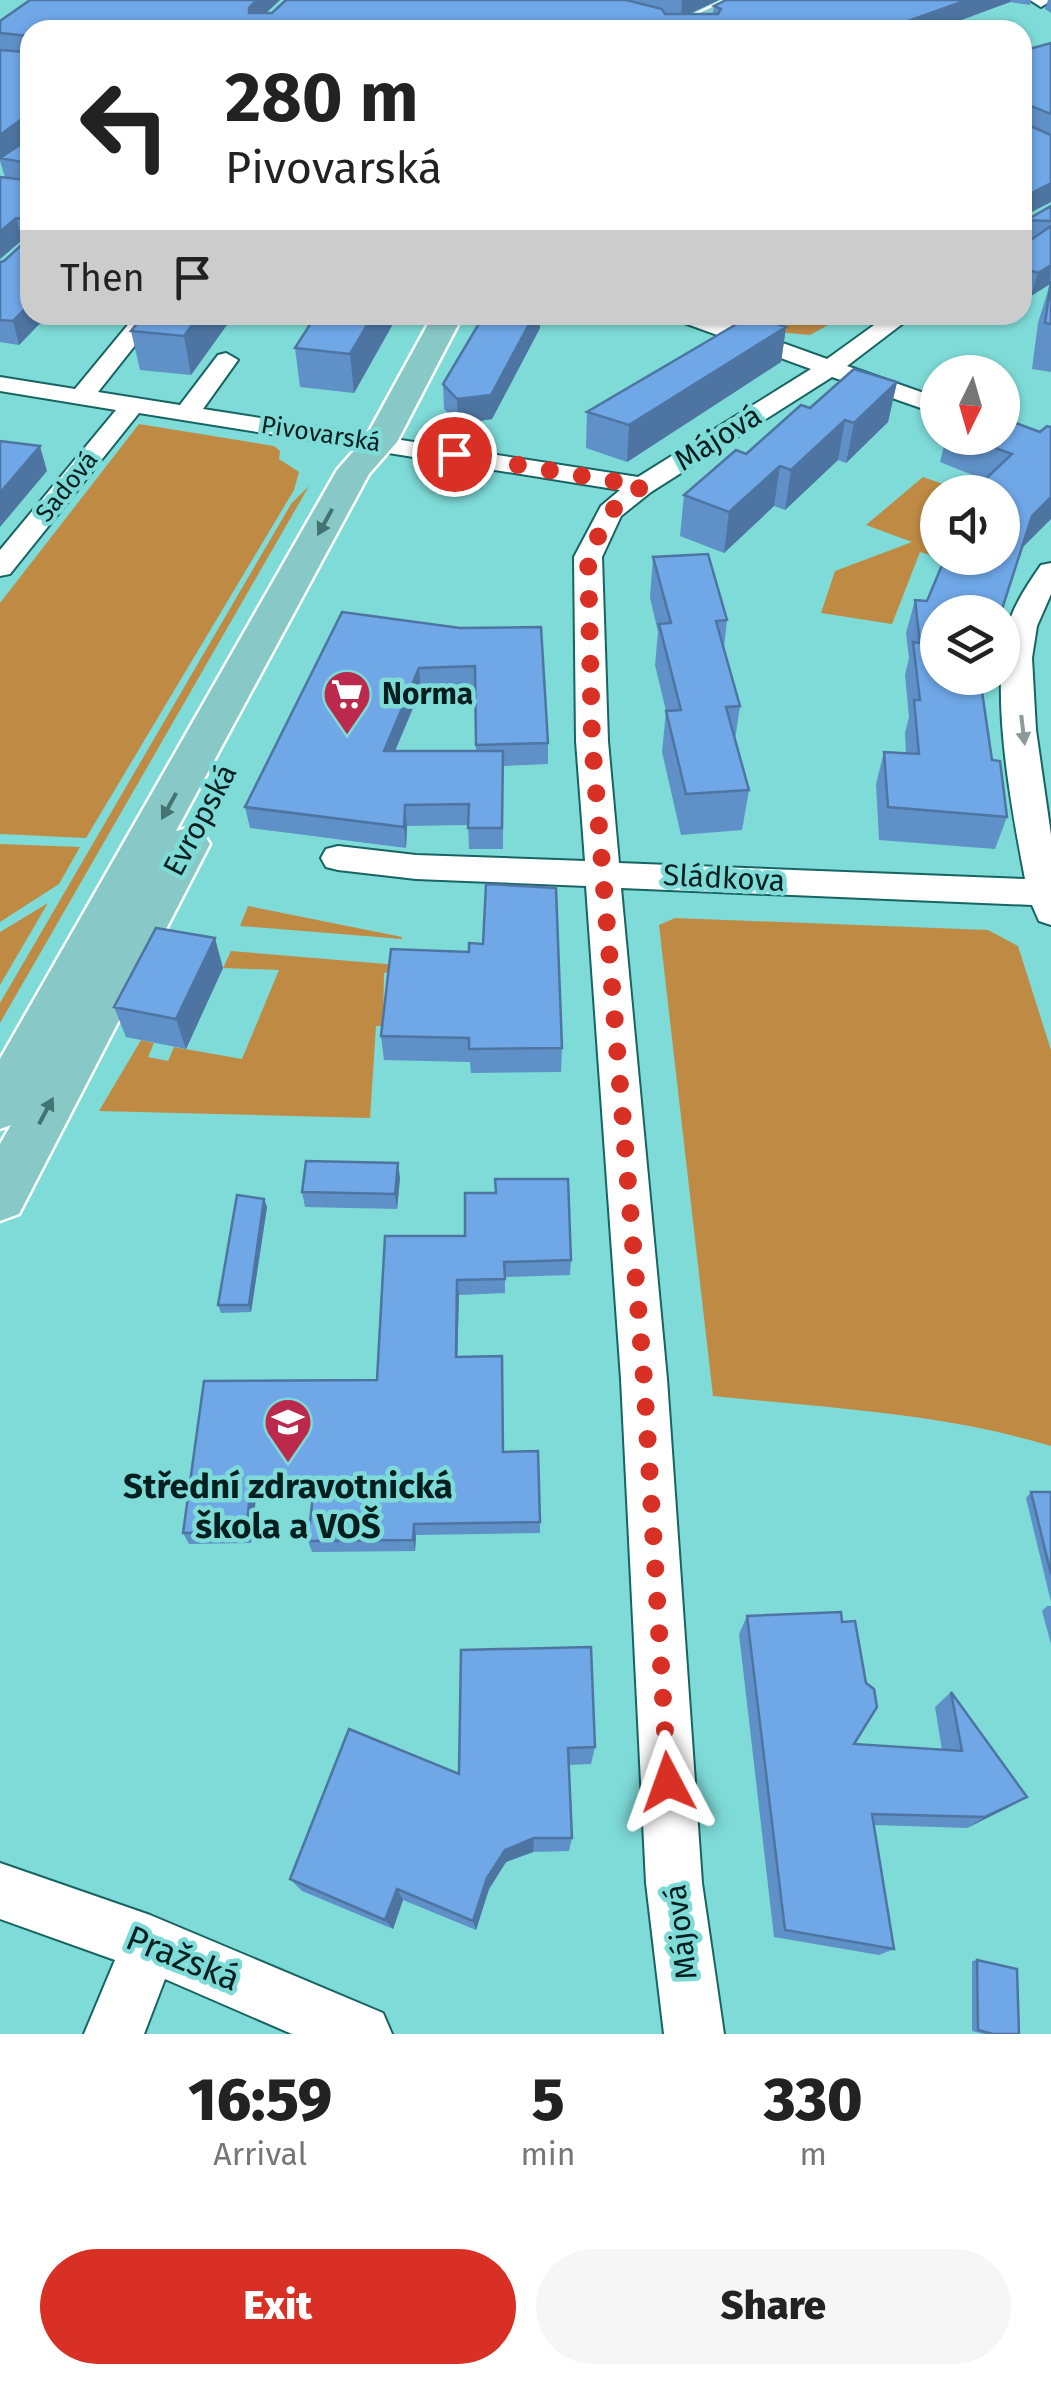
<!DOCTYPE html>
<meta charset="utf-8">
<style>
body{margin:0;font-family:"Fira Sans",sans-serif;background:#f6f6f6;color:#222;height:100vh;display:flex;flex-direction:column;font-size:38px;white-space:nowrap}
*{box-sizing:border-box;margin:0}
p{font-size:32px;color:#767676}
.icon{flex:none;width:55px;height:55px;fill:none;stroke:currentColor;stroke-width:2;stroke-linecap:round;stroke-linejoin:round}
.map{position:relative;height:2034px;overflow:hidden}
.details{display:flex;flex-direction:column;background:#fff;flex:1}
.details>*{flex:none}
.banner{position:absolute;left:20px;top:20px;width:1012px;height:305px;border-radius:30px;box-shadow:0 2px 8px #0004;background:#fff;color:#222;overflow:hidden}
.needle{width:65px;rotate:185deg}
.controls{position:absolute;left:920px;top:355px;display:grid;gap:20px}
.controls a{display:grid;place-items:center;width:100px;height:100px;border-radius:50%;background:#fff;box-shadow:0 2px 8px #0004;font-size:50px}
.pin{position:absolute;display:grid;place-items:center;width:85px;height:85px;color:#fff;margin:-42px;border:5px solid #fff;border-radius:50%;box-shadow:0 2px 10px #0007}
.me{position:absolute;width:110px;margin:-55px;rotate:356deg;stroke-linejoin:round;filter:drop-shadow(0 0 8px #0008)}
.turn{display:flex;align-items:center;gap:35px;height:210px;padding:0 40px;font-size:45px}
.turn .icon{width:130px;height:130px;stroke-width:2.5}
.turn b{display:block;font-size:70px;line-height:85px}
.then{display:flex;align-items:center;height:95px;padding:0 40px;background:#0003;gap:20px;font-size:38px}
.eta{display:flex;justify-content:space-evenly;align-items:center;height:170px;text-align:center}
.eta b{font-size:60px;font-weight:800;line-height:70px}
.action{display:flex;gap:20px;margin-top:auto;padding:20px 40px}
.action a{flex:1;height:115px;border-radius:60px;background:#d93025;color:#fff;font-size:40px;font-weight:800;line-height:115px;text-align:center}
.action a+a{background:#f6f6f6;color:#222}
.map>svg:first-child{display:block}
.green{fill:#bf8b44}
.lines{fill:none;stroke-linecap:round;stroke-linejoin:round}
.minor-casing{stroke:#176462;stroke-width:4}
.major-casing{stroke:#fff;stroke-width:5}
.minor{fill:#fff;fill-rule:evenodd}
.major{fill:#88c8c6;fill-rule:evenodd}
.wall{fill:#5f90c7;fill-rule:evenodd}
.shaded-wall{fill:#4e75a2}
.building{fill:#6fa7e7;stroke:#4e75a2;stroke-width:2.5}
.oneway{fill:#447472}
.oneway2{fill:#8d9a9a}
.route{stroke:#d93025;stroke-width:18;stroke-dasharray:0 32.4}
.labels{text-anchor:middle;stroke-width:9;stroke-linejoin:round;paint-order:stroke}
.far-street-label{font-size:25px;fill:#011f1e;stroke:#7edbd8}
.street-label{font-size:30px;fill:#011f1e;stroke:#7edbd8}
.poi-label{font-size:30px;font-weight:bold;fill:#011f1e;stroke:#7edbd8;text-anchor:start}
.near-poi-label{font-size:35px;font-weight:bold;fill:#011f1e;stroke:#7edbd8}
.near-street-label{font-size:35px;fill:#011f1e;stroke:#7edbd8}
</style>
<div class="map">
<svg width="1051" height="2034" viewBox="0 0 1051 2034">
<rect width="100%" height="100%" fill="#7edbd8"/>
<!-- green -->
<path class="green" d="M738 315H846L810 335 787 333Z
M139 424 274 446 280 451 279 459 299 472 294 490 86 838 0 834V603Z
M923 477 966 492H938V557L920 552 892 624 821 613 835 571 912 542 866 525Z
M309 486 0 1023V1003L291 504Z
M0 844 80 847 59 884 0 922Z
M48 903 0 985V932Z
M248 906 402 937V939L240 926Z
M675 918 988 930 1018 946 1051 1050V1446C942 1413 826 1408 713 1396L659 925Z
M231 951 398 965 397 970 384 973 383 1026H376L370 1118 99 1111 141 1040 154 1043 148 1057 168 1061 174 1047 242 1059 279 970 223 968Z"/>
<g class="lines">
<!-- minor casing -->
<g class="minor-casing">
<path id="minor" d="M1030 0H1048L1049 2 1041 7Z
M136 315H159L98 392 180 405 218 355 226 353 238 360 203 409 638 477 811 369 676 320 673 315H705L827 359 888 315H914L847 366 938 398V414L832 377 651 492 621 516 602 557 608 741 619 863 1025 879C1012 811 991 701 1006 633 1011 609 1027 585 1041 565L1051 563V594L1037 626 1032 658 1036 730 1051 835V925L1039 921 1032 905 621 888 667 1379 702 1883 724 2034H664L646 1883 621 1379 586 886 416 879 338 870 326 867 321 858 326 849 338 846 416 855 585 861 576 741 574 557 601 506 620 490 139 413 10 574 0 576V550L116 410 0 391V377L75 389Z
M0 1863 150 1915 383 2013 392 2034H292L165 1979 144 2034H84L115 1960 0 1919Z"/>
</g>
<!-- major casing -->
<g class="major-casing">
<path id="major" d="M727 0H756L694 30H664Z
M433 315H463L397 442 369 474 176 831 187 828 203 833 210 844 19 1214 0 1221V1144L11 1125 0 1129V1059L337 470 366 437Z"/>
</g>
<!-- minor -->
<use href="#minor" class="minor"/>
<!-- major -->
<use href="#major" class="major"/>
</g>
<!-- wall -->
<path class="wall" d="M280 0 266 13H272L286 0H719L688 14H713L714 6 726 0H1031L1030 5 1010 2 934 30H30V315H48L19 345 0 342V262L4 261 26 241 22 240 0 259V177H5L0 161V21Z
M1048 0H1051V13L1045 9Z
M1051 43V202L1025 215V217L1030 218 1051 206V372L1032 369 1038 323 1050 284 1031 296 1022 293V246L1027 242H1022V51Z
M234 315 191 375 140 370 131 331Z
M398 315 354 393 300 387 295 348Z
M484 315H540V328L492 419 458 424 444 409 443 384Z
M786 327 781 362 627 462 586 448 587 412Z
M897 382 888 422 846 463 838 460 785 510 774 506 724 553 680 536 684 495 746 454 810 408Z
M1040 432 1022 548 1001 612H938L992 760 1007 817 995 849 879 840 876 784 884 752 906 753 905 733 909 717 905 675 909 658 906 633 915 600 927 601 985 480 940 462 946 438H1002Z
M653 557 727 620 724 648 740 706 735 740 749 790 742 830 681 835 662 752 666 711 655 665 658 632 650 598Z
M460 628 548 743V764L503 766V849H469L468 825 407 826 406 848 250 828 245 807ZM476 687V751H395L421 689Z
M391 949 562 1048 561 1072 471 1073 470 1062 384 1060 381 1036Z
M223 968 186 1049 126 1037 114 1007Z
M400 1178 397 1209 305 1207 302 1192Z
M264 1199 267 1207 251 1312 221 1313 218 1305Z
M385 1236 571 1260 570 1275 505 1277V1293L459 1295 457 1357 503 1452 540 1522V1533L416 1535 415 1551 312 1552 308 1541 313 1496 256 1497 251 1543 189 1544 183 1533 377 1380Z
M1031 1492H1051V1602L1026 1498Z
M1047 1606H1051V1644L1042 1611Z
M747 1616 842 1622 854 1744 942 1750 935 1707 951 1692 1007 1808 967 1828 874 1825 894 1949 879 1955 774 1937 739 1634Z
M461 1650 595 1747 591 1764 569 1765 572 1838 569 1851 533 1852 506 1862 489 1889 476 1930 403 1900 393 1929 302 1891 290 1879 459 1774Z
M977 1960 1019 2034H984L972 2031V1961Z"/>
<!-- shaded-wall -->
<path class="shaded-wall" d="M257 0H280L251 27 249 8Z
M682 0H719L681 18Z
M967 0H1011L1010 2 934 30H893L894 26Z
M23 118 28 139 0 159V135Z
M1051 183V202L1022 217 1026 196Z
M16 218 22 240 0 259V232Z
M1051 265 1050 284 1031 296 1038 273Z
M30 304V315H48L19 345 13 321Z
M199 315H234L191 375 184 336Z
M373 315H398L354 393 350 354Z
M534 315H540V328L492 419 458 424 457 399Z
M786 327 781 362 627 462 629 425Z
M897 382 888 422 846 463 854 423Z
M845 420 838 460 785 510 791 470Z
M40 446 47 471 0 527V493Z
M780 466 774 506 724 553 729 512Z
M1051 497V519L1022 548 1000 612 1032 516Z
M419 668 421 689 386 772 384 751Z
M405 805 407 826 406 848 404 827Z
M215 938 223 968 186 1049 176 1019Z
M398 1163 400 1178 397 1209 395 1194Z
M264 1199 267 1207 251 1312 249 1305Z
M457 1280 459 1295 457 1371 456 1357Z
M251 1485 256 1497 251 1543 246 1532Z
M414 1524 416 1535 415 1551 413 1540Z
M1027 1797 1007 1808 967 1828 985 1817Z
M534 1838 533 1852 506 1862 489 1889 476 1930 473 1921 487 1878 505 1850Z
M397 1889 403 1900 393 1929 385 1920Z"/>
<!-- building -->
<path class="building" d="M30 0H257L249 8V13H272L286 0H626L662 9 665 14H718L721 9 714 6 726 0H967L894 26 905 30H30V304L13 321 0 320V262L4 261 27 240 28 220 16 218 0 232V177L27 180V163L0 158 27 140 28 119 23 118 0 135V50L25 52 29 48 28 36 0 33V21Z
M1051 43V114L1029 105 1023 108 1026 124 1051 135V183L1026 196 1025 217 1030 218 1051 206V221L1022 220V51Z
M1051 226V265L1038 273 1022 268V246Z
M1051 281V324L1045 323Z
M144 315H199L184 336 131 331Z
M316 315H373L350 354 295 348Z
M484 315H534L491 395 457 399 443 384Z
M752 315 786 327 629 425 587 412Z
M854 369 897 382 854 423 845 420 791 470 780 466 729 512 684 495 736 450 746 454 801 405 810 408Z
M1002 418 1040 432 1047 426 1051 427V497L1032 516 1002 609 974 604 976 612H938V678H980L992 760 1000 761 1007 817 888 807 884 752 919 754 914 700H920L913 642 920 643 915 600 927 601 945 558H1002V492H972L1012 454 968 438H1002Z
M0 441 40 446 0 493Z
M708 554 727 620 716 621 740 706 726 707 749 790 686 794 666 711 681 710 659 624 671 623 653 557Z
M342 612 460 628 541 627 548 743 476 745 475 666 419 668 384 751H503L502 828H468L469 804 405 805 404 827 245 807Z
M486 884 556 888 562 1048 469 1049V1038L381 1036 391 949 469 952V943L483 944Z
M156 928 215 938 176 1019 114 1007Z
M306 1161 398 1163 395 1194 302 1192Z
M495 1179H568L571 1260 504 1262 505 1279 457 1280 456 1357 502 1356 503 1452 538 1451 540 1522 414 1524 413 1540 308 1541 314 1485H251L246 1532 183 1533 204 1381 377 1380 385 1236H465V1193H496Z
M237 1195 264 1199 249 1305H218Z
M1031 1492H1051V1574Z
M841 1612 842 1622 855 1621 866 1683 874 1689 877 1707 854 1744 962 1751 951 1692 1027 1797 985 1817 872 1814 894 1949 785 1930 747 1616Z
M591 1647 595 1747 568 1748 572 1838H534L505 1850 487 1878 473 1921 397 1889 385 1920 290 1879 349 1729 459 1774 461 1650Z
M977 1960 1017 1969 1019 2034H993L978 2030Z"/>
<!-- one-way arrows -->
<defs><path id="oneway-solid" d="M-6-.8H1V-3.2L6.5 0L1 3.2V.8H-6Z" transform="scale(2.5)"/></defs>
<g class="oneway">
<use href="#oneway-solid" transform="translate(325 522) rotate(119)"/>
<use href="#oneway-solid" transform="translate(169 806) rotate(119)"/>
<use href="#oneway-solid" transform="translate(46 1111) rotate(-62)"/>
</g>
<use class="oneway2" href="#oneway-solid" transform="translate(1023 730) rotate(83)"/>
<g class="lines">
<!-- route -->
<path class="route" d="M454 454 642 486 610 512 588 557 592 741 644 1379 668 1782"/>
</g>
<!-- icons -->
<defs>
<g id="supermarket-pin" transform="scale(2.5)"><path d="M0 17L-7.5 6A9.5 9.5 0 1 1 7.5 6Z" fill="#bb2a4d" stroke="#7edbd8"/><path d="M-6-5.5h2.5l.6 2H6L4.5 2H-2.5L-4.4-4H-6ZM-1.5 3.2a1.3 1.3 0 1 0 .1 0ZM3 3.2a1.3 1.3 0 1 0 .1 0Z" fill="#fff"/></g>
<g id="school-pin" transform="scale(2.5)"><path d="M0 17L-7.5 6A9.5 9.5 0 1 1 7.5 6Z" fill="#bb2a4d" stroke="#7edbd8"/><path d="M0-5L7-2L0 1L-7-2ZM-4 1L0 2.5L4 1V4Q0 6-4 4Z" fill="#fff"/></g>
</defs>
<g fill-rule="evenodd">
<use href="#supermarket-pin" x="347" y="694"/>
<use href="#school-pin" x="288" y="1422"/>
</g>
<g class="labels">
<!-- far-street labels -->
<g class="far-street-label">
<text transform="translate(321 433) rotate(9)" y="9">Pivovarská</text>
<text transform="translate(66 486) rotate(-51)" y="9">Sadová</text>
</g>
<!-- street labels -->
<g class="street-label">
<text transform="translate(718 438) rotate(-32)" y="10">Májová</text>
<text transform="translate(200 820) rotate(-62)" y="10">Evropská</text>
<text transform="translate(724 878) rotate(3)" y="10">Sládkova</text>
<text transform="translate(681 1932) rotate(-97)" y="10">Májová</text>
</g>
<!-- poi labels -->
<g class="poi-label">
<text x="382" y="704">Norma</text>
</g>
<!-- near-poi labels -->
<g class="near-poi-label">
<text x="288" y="1498">Střední zdravotnická<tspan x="288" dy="40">škola a VOŠ</tspan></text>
</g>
<!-- near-street labels -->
<g class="near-street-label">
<text transform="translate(183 1958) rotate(22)" y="12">Pražská</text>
</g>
</g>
</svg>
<div class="controls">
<a><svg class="needle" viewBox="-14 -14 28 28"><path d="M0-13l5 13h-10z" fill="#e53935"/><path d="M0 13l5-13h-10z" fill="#767676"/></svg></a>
<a><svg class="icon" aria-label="sound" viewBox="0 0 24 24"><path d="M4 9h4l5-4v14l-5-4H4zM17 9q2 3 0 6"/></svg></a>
<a><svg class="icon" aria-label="layers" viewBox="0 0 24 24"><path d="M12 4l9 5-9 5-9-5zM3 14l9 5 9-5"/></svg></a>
</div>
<div class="pin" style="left:454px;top:454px;background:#d93025"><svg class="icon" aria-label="arrive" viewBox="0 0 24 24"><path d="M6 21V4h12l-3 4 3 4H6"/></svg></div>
<svg class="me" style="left:668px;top:1782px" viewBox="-20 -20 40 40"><path d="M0-17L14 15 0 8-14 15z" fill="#d93025" stroke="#fff" stroke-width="4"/></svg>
<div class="banner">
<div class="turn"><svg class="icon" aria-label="left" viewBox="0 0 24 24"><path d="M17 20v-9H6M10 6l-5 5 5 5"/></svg><div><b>280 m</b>Pivovarská</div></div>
<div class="then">Then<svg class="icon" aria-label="arrive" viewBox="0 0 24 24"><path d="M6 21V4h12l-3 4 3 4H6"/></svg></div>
</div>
</div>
<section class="details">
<div class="eta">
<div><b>16:59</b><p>Arrival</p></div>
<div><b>5</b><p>min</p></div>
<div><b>330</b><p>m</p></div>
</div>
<div class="action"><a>Exit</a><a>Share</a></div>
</section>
